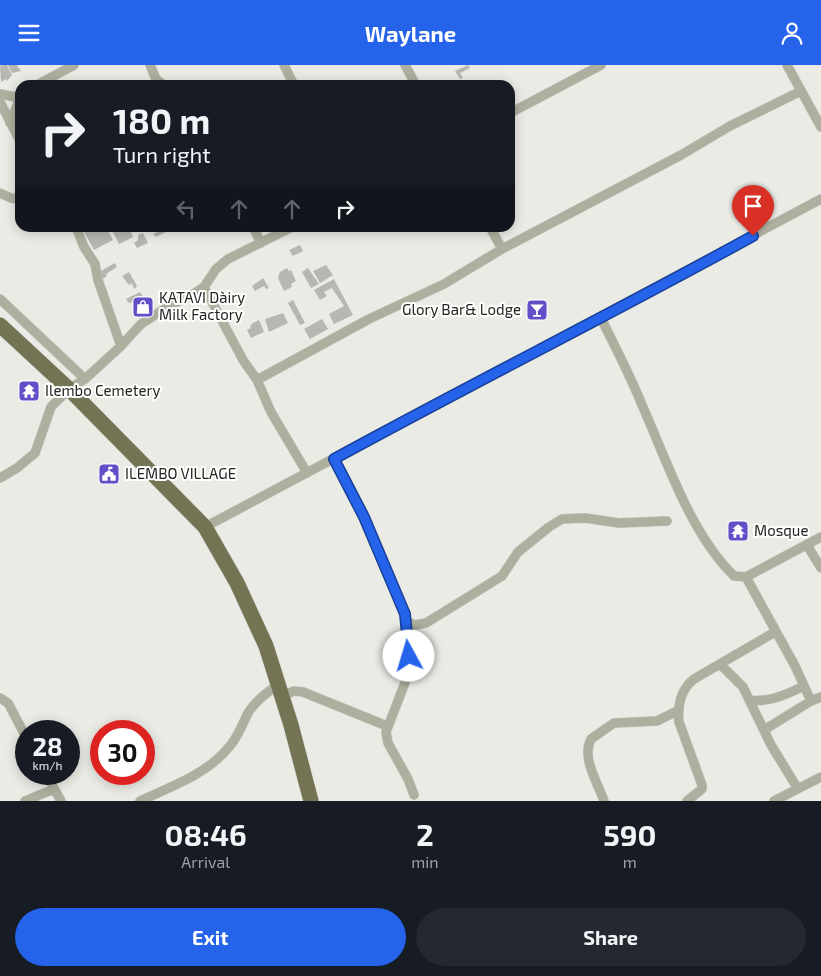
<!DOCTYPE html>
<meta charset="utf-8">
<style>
body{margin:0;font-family:"Exo 2",sans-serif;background:#242831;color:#f1f3f6;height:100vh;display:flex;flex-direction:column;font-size:19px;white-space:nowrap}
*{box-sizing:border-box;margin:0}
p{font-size:16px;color:#9ea1a6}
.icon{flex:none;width:28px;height:28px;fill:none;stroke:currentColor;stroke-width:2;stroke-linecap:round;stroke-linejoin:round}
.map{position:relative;height:736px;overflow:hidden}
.side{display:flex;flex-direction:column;background:#171b24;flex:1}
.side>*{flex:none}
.top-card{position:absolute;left:15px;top:15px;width:500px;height:152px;border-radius:15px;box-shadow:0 2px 12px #0003;background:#171b24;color:#f1f3f6;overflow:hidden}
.speed{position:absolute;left:15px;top:655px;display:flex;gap:10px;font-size:25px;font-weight:700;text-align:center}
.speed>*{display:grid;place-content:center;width:65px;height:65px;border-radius:50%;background:#171b24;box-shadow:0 2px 12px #0003;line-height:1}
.speed small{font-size:12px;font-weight:400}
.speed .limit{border:8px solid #d22;background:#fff;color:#111}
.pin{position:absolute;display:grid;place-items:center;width:42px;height:42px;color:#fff;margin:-51px -21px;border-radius:50% 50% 50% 0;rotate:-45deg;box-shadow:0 0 5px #0007}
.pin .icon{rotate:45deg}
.me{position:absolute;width:55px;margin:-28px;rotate:354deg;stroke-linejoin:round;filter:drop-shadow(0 0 4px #0008)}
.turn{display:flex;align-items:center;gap:18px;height:105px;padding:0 15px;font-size:22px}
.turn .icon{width:65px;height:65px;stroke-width:2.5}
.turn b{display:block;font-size:35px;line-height:42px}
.lanes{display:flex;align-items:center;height:48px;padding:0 15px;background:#0003;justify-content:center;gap:25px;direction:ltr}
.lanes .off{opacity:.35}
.eta{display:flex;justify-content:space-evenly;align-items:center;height:85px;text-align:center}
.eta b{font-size:30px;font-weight:700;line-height:35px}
.action{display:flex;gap:10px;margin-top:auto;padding:10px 15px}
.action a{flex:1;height:58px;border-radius:30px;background:#2563eb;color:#fff;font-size:20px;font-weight:700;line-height:58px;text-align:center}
.action a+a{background:#242831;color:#f1f3f6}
header{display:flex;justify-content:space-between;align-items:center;height:65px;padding:0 15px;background:#2563eb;color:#fff;font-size:22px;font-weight:700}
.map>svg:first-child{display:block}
.building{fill:#b7b7b1}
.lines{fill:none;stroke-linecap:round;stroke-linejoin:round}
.minor-casing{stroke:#c7c7c2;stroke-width:10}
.trunk-casing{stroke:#c7c7c2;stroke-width:16}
.minor{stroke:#afaf9f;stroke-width:9}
.trunk{stroke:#747354;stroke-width:15}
.route-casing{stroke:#184099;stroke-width:12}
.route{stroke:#2563eb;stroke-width:9}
.labels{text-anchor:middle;stroke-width:4;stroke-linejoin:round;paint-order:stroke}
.poi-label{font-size:15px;fill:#242422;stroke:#fffffe;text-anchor:start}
</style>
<header><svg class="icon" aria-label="menu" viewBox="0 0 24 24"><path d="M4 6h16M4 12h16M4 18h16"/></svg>Waylane<svg class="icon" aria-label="person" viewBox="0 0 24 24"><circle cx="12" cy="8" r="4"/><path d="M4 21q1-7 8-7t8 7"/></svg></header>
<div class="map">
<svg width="821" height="736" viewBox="0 0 821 736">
<rect width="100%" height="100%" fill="#ebebe5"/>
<!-- building -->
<path class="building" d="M3 0H7L12 10 7 16 6 14 1 17 0 1Z
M8 0H17L21 6 12 8Z
M468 0 470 3 460 8 463 13 460 14 455 6Z
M88 162H106L113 175 94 185 83 165Z
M118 162H129L133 172 119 179 113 167Z
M166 162 172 164 156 172 153 169Z
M143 168 148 178 137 183 134 178 138 175V170Z
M300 180 303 186 293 191 289 185Z
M115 198 117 202 106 209 107 211 103 214 99 207Z
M326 200 333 210 320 218 313 206Z
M287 203 289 206 291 205 296 216 291 219 292 222 284 226 278 213 280 207Z
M308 203 319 219 311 223 302 207Z
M129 207 137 221 134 224 132 218 129 220 122 211Z
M263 213 269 223 266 224 264 221 255 226 252 221Z
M334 214 353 250 334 259 329 249 344 241 332 223 324 227 327 231 320 235 314 225Z
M140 227 143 232 130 238 128 237 126 234Z
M293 235 305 258 300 260 288 238Z
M283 248 288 258 269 267 265 254Z
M322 254 328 264 310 274 304 264Z
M259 255 264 267 251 273 247 265 251 263 250 261 253 258Z"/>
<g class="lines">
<!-- minor casing -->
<g class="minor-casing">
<path id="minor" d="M150 0 156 14 164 20
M284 0 294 20
M405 0 416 20
M787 0 821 62
M37 20 74 0
M0 29 15 32 20 30
M0 37 20 76
M510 48 601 0
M10 58 20 33
M0 128 11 133 20 134
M76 162 84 182 95 199 98 215 121 281
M253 162 261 178
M292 162 228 194 216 204 204 222 243 295 257 315 271 347 307 408
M490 162 502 184
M0 234 85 314
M601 253C615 282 630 310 642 340 667 396 690 468 734 511L746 512 821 472
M257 315 369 254 444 219 502 184 681 90 730 61 801 26
M335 394 364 452 405 549 409 591 406 615 386 667 388 678 408 714 414 730
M0 413 17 403 35 388 51 342 69 324 85 314 121 281 141 259 169 241 192 230 204 222
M205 462C410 353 616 245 821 134
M807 480 821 503
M746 512 795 601 811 636
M406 556 414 560 426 558 502 511 518 487 549 462 562 454 585 453 619 458 667 456
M720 599 743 622 771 680 798 724
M282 631 294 626 303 627 387 661
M0 633 8 638 26 672
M749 635C769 638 787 629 804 621
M764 665 811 636 821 632
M46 709 61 736
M25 736 54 724
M140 736C172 721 206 710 229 682 238 672 242 660 248 648 255 636 268 627 279 619
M604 736C598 718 581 693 591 674L614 658 657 656 679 645
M687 736 702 724V720L679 657C677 641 681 624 694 614L775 567
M774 736 821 712"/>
</g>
<!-- trunk casing -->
<g class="trunk-casing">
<path id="trunk" d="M0 260 69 324 205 462 237 518 266 581 291 660 311 736"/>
</g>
<!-- minor -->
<use href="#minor" class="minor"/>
<!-- trunk -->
<use href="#trunk" class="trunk"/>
</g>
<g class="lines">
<!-- route casing -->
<g class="route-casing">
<path id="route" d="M409 591 405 549 364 452 334 394C473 318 615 247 753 171"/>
</g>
<!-- route -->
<use href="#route" class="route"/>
</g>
<!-- icons -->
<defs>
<g id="shop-square" transform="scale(1.125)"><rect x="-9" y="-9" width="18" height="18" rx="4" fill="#644ec7" stroke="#fffffe"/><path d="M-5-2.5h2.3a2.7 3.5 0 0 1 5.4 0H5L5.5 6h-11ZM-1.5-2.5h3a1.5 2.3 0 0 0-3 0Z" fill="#fff"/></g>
<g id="bar-square" transform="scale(1.125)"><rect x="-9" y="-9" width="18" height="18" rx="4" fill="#644ec7" stroke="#fffffe"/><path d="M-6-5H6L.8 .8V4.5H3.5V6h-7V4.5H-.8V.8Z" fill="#fff"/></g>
<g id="temple-square" transform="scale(1.125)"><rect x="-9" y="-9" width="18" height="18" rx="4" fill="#644ec7" stroke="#fffffe"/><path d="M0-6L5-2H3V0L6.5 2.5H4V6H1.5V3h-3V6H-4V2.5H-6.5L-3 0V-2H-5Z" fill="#fff"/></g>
<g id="civic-square" transform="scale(1.125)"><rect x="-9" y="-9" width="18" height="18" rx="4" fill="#644ec7" stroke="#fffffe"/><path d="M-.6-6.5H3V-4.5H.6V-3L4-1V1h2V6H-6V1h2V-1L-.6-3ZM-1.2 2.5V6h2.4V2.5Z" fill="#fff"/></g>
</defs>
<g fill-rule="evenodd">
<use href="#shop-square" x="143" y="242"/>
<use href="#bar-square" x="537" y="245"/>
<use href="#temple-square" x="29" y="326"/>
<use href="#civic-square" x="109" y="409"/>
<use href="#temple-square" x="738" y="466"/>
</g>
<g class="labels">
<!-- poi labels -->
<g class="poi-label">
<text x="159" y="238">KATAVI Dàiry<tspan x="159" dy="17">Milk Factory</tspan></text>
<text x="521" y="250" text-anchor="end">Glory Bar&amp; Lodge</text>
<text x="45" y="331">Ilembo Cemetery</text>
<text x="125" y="414">ILEMBO VILLAGE</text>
<text x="754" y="471">Mosque</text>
</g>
</g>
</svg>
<div class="speed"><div>28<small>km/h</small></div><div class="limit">30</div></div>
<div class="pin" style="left:753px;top:171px;background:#d93025"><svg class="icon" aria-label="arrive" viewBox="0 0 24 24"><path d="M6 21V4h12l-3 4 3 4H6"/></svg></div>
<svg class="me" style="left:409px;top:591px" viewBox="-20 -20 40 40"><circle r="19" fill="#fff"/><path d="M0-13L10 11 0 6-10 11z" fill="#2563eb"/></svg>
<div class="top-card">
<div class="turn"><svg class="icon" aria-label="right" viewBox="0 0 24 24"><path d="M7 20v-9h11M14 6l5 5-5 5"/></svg><div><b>180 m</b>Turn right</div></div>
<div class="lanes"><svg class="icon off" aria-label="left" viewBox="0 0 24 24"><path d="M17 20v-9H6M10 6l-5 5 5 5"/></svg><svg class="icon off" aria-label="ahead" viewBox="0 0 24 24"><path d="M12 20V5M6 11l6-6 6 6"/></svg><svg class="icon off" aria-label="ahead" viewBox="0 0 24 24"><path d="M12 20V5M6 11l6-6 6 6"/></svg><svg class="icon" aria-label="right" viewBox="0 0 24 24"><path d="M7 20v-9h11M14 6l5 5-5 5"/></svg></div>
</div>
</div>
<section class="side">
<div class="eta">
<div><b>08:46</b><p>Arrival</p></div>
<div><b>2</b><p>min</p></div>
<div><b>590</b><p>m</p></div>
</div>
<div class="action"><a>Exit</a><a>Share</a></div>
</section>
